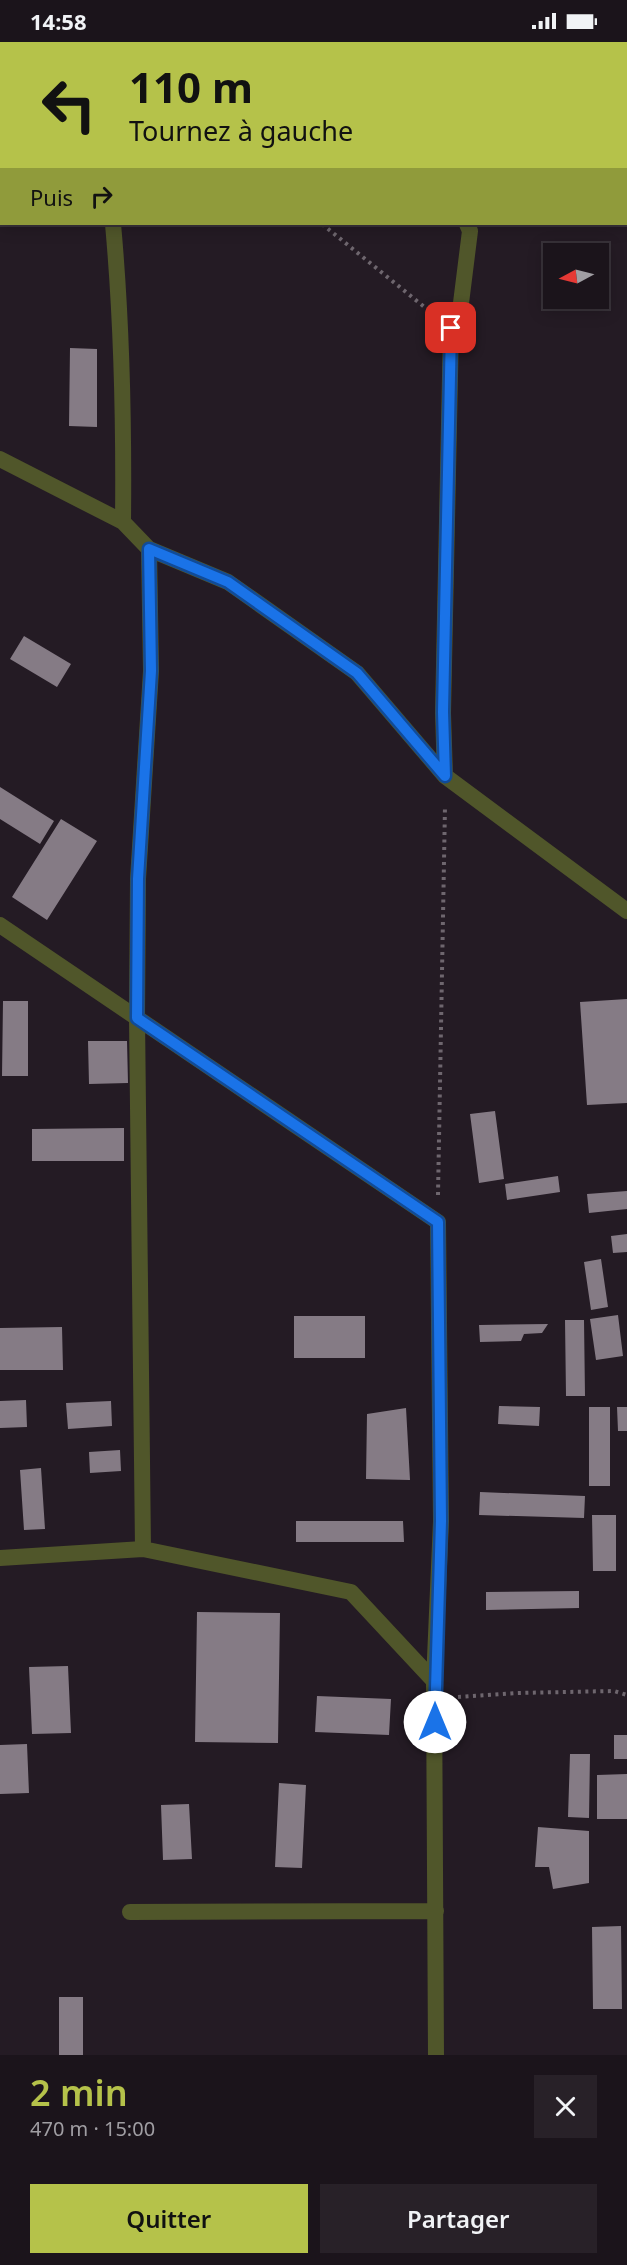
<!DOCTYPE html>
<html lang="fr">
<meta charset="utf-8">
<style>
body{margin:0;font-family:"Noto Sans",sans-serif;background:#282128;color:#f1f3f6;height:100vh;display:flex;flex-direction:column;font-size:22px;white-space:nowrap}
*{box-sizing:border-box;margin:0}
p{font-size:20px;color:#a09ea3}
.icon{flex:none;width:33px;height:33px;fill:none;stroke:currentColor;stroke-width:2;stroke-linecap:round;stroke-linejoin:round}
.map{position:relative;height:2013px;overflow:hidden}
.details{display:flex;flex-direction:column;background:#1b141b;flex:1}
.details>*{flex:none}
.banner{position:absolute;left:0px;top:0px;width:627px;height:183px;box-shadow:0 3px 15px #0003,0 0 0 2px #39333a;background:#b5c24a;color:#111;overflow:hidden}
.needle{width:39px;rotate:263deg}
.buttons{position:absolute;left:543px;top:201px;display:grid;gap:12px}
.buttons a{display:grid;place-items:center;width:66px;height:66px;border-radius:0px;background:#1b141b;box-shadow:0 3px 15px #0003,0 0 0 2px #39333a;font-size:30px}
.pin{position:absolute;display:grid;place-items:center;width:51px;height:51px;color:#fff;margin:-26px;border-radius:12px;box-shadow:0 3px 9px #0006}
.me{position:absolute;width:66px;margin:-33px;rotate:0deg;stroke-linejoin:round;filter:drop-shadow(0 0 4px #0008)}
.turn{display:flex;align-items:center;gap:21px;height:126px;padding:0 30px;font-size:27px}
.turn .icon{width:78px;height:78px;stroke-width:2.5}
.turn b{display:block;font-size:42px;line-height:51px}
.then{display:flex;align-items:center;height:57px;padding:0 30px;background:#0003;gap:12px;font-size:22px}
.round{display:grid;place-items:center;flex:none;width:63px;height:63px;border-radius:0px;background:#282128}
.head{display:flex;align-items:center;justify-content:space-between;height:102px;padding:0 30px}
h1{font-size:36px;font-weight:600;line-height:45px;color:#b5c24a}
.action{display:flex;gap:12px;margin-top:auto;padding:12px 30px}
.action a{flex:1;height:69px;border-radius:0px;background:#b5c24a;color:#111;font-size:24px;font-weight:600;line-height:69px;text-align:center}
.action a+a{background:#282128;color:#f1f3f6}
.status{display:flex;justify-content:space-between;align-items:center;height:42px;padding:0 30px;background:#1b141b;direction:ltr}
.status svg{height:16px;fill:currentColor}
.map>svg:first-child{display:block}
.building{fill:#857b85}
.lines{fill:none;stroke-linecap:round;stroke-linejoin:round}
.path{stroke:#6e666e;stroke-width:4;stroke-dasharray:3 4.5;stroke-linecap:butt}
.minor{stroke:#50562a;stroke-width:16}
.route-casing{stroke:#114b97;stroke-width:15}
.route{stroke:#1a73e8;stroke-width:10}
</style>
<div class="status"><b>14:58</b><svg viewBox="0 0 49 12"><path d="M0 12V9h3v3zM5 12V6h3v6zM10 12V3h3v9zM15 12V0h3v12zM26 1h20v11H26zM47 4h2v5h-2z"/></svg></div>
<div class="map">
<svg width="627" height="2013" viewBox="0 0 627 2013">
<rect width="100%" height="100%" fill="#241b24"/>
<!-- building -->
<path class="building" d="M70 306 97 307V385L69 384Z
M24 594 71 622 57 645 10 617Z
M0 745 54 779 40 802 0 777Z
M61 777 97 799 47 878 12 855Z
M627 957V1061L587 1063 580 960Z
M3 959H28V1034H2Z
M88 999H127L128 1041 89 1042Z
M495 1069 504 1137 479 1141 470 1072Z
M124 1086V1119H32V1087Z
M558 1134 560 1150 507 1158 505 1142Z
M627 1149V1167L589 1171 587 1152Z
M627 1192V1210L613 1211 611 1194Z
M601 1217 608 1265 591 1268 584 1220Z
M618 1273 623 1314 596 1318 590 1277Z
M294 1274H365V1316H294Z
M565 1278H584L585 1354H566Z
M548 1282 542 1291 524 1292 521 1299 480 1300 479 1283Z
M62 1285 63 1328H0V1286Z
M26 1358 27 1385 0 1386V1359Z
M111 1359 112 1384 68 1387 66 1361Z
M499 1364 540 1365 539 1384 498 1382Z
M589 1365H610V1444H589Z
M617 1365H627V1389H618Z
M406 1366 410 1438 366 1437 367 1372Z
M120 1408 121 1429 90 1431 89 1410Z
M41 1426 45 1487 24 1488 20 1428Z
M480 1450 585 1454 584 1476 479 1473Z
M592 1473H616V1529H593Z
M296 1479H403L404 1500H296Z
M579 1549V1566L486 1568V1550Z
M197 1570 280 1571 278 1701 195 1700Z
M68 1624 71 1691 32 1692 29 1625Z
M317 1654 391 1657 389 1693 315 1690Z
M614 1693H627V1717H614Z
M27 1702 29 1751 0 1752V1703Z
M570 1712H590L589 1776 568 1775Z
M627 1732V1777H597V1733Z
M279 1741 306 1743 302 1826 275 1825Z
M189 1762 192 1817 163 1818 161 1763Z
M538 1785 589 1789V1841L553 1847 549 1825H535Z
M621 1884 622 1967H593L592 1885Z
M59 1955H83V2013H59Z"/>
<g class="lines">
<!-- path -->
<path class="path" d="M322 182 433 272
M438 1153 445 764
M458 1655 517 1651 614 1649 627 1653"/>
<!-- minor -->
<path class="minor" d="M117 0V2
M455 2V0
M113 182C122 281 124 381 123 480
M0 417 123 480 149 507 228 540 357 631 445 734 627 869
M445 734 443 671 451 286 460 269 470 189 467 182
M0 883 438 1180 441 1479 434 1639 436 2013
M143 1507 137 976 138 837 151 629 149 507
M0 1516 143 1507 351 1550 434 1639
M130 1870 436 1869"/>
</g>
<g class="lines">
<!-- route casing -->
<g class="route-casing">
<path id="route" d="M435 1680 441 1479 438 1180 137 976 138 837 151 629 149 507 228 540 357 631 445 734 443 670 451 286"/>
</g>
<!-- route -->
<use href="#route" class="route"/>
</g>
</svg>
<div class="buttons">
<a><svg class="needle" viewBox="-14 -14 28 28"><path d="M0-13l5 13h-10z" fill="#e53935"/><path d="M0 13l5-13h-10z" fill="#a09ea3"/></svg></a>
</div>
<div class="pin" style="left:451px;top:286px;background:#d93025"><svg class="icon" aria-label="arrive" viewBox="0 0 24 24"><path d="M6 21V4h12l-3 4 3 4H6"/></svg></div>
<svg class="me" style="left:435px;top:1680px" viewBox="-20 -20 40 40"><circle r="19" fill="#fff"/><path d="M0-13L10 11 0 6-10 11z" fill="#1a73e8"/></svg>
<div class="banner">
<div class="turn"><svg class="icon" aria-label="left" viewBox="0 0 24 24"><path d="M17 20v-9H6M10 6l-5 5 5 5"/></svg><div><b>110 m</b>Tournez à gauche</div></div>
<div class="then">Puis<svg class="icon" aria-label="right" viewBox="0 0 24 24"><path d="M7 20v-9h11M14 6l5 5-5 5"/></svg></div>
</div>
</div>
<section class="details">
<div class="head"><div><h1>2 min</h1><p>470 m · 15:00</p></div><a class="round"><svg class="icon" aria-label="close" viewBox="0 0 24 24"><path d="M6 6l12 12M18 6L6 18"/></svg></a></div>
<div class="action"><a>Quitter</a><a>Partager</a></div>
</section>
